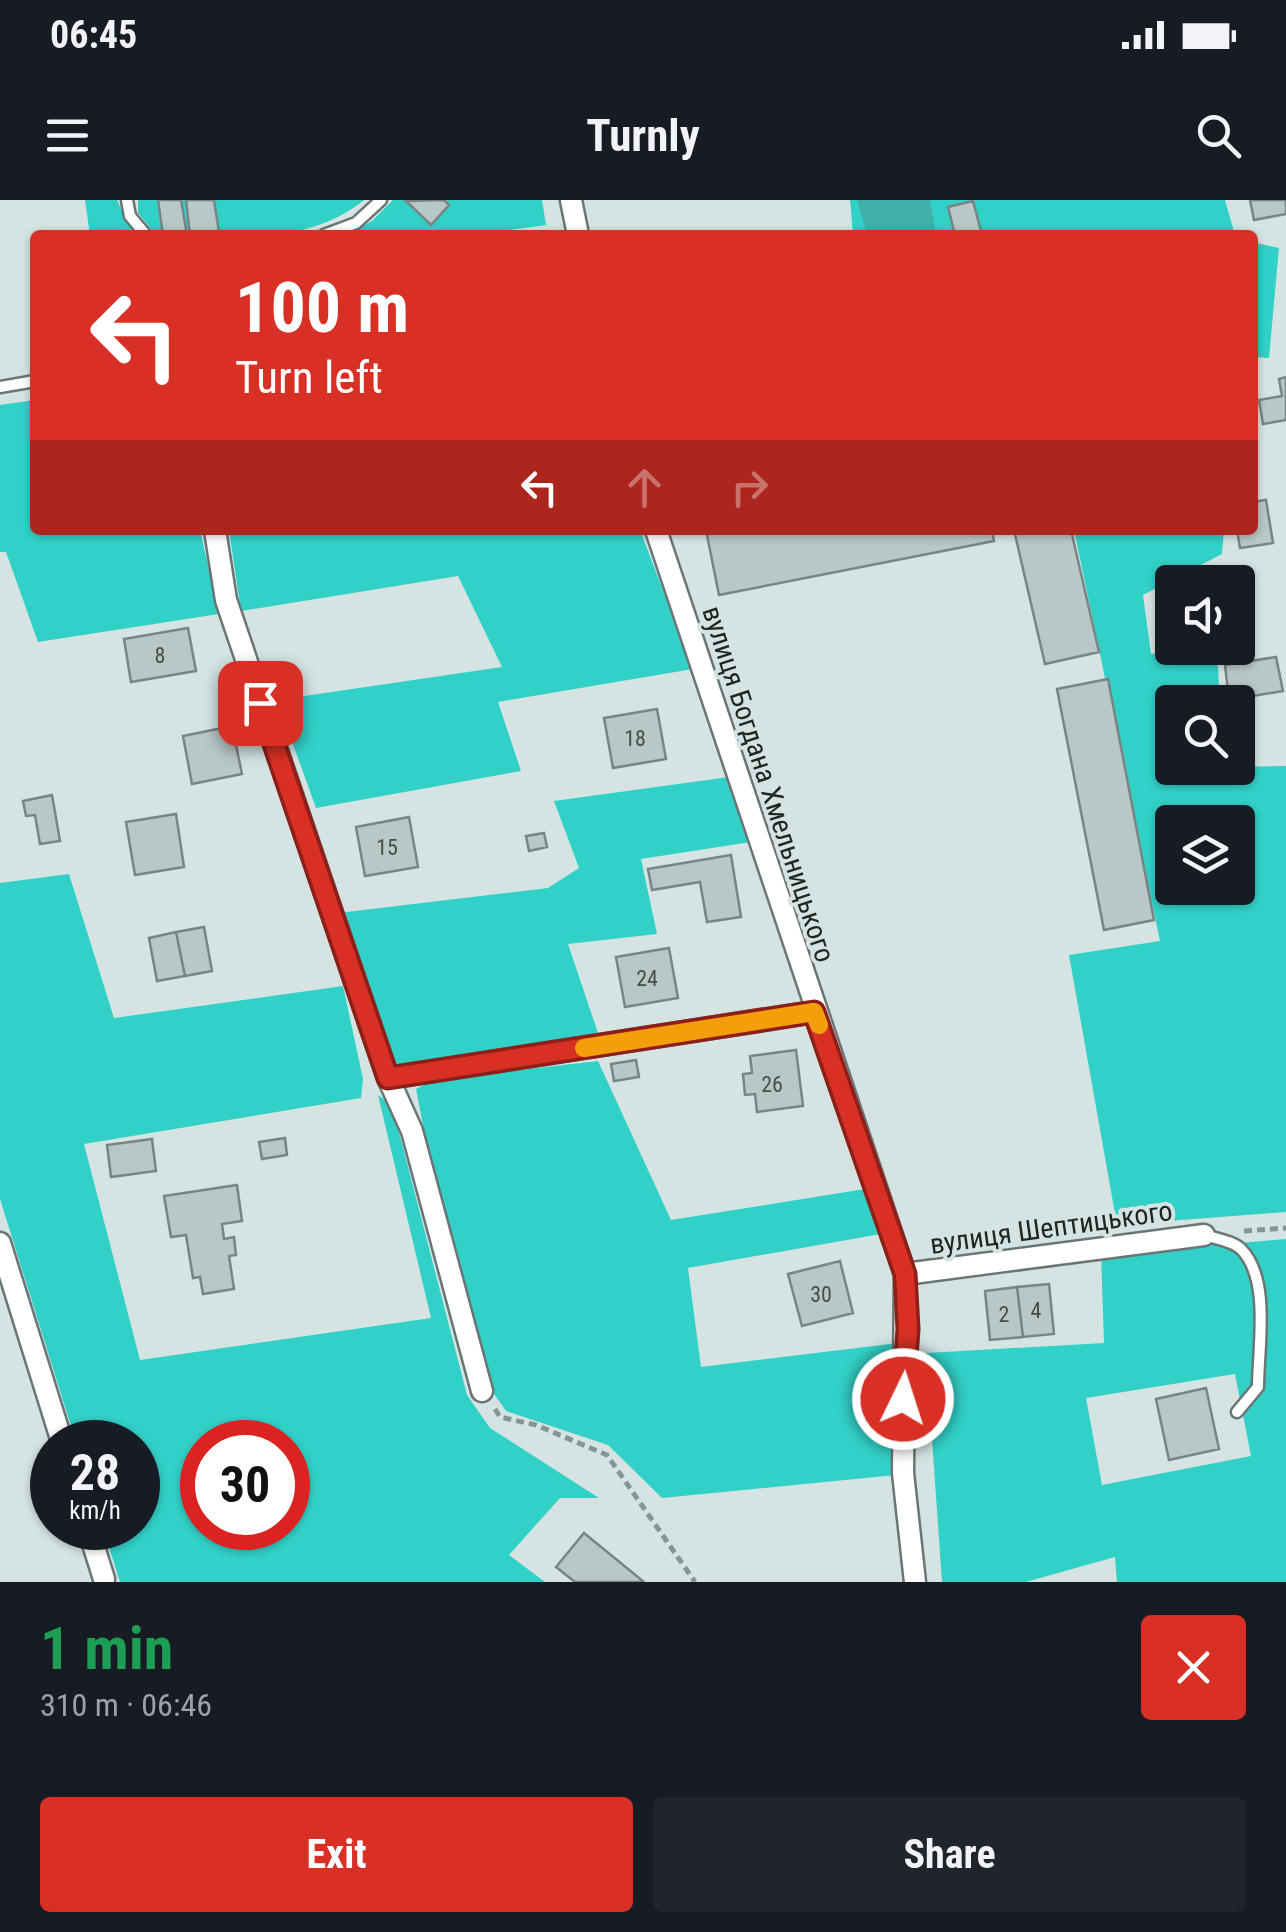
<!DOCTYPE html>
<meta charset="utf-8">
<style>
body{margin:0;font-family:"Roboto Condensed",sans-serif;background:#20242c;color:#f1f3f6;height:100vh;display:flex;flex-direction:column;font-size:38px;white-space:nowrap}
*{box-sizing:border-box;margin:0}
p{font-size:32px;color:#9ea1a6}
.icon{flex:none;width:55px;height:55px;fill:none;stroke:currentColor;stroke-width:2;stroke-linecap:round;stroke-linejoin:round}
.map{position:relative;height:1382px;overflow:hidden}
.drawer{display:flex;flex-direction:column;background:#171b24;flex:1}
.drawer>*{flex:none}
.top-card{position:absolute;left:30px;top:30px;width:1228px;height:305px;border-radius:10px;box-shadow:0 2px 8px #0004;background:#d93025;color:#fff;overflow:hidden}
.buttons{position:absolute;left:1155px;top:365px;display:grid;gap:20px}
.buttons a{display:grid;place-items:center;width:100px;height:100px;border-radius:10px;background:#171b24;box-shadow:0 2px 8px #0004;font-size:50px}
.speed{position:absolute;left:30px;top:1220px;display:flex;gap:20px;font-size:50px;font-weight:700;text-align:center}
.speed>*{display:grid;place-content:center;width:130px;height:130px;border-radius:50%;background:#171b24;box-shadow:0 2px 8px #0004;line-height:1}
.speed small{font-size:25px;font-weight:400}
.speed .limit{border:15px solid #d22;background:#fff;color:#111}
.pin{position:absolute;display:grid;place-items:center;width:85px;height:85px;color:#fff;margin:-42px;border-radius:20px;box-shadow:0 5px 15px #0006}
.me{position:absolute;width:110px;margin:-55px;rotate:4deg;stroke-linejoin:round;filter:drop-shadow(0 0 8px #0008)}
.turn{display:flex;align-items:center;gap:35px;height:210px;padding:0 40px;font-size:45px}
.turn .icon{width:130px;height:130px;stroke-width:2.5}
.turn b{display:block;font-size:70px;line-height:85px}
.lanes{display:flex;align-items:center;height:95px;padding:0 40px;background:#0003;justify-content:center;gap:50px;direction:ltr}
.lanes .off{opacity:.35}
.round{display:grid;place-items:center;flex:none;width:105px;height:105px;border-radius:10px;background:#20242c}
.overview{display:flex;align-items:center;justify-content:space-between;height:170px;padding:0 40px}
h1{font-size:60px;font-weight:700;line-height:75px;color:#1e9e55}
.cta{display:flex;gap:20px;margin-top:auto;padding:20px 40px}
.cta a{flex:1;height:115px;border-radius:10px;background:#d93025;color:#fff;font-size:40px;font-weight:700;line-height:115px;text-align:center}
.cta a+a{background:#20242c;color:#f1f3f6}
.status{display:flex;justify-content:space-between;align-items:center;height:70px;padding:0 50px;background:#171b24;direction:ltr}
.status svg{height:28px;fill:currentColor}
header{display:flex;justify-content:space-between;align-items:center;height:130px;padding:0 40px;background:#171b24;font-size:45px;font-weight:700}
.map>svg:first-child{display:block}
.green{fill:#32d1c8;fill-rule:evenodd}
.water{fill:#40b0a9}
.building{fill:#b9c7c6;stroke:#788584;stroke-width:2.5}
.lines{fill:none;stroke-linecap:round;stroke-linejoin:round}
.lane-casing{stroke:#697675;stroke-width:15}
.street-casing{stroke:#697675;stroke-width:25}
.path{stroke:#889493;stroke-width:5;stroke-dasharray:8 5;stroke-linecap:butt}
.lane{stroke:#fff;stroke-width:10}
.street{stroke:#fff;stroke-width:20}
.route-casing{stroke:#8d1f18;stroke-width:25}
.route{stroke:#d93025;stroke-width:18}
.slow{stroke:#f59e0b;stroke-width:18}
.labels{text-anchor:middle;stroke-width:8;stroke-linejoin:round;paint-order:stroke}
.number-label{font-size:22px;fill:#464e4c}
.street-label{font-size:28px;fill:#1f2524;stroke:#d5e4e3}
</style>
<div class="status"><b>06:45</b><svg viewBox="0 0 49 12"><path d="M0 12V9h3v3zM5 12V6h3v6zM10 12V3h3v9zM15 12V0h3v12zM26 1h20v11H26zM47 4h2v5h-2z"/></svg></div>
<header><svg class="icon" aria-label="menu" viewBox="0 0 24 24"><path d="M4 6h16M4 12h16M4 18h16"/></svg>Turnly<svg class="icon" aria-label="search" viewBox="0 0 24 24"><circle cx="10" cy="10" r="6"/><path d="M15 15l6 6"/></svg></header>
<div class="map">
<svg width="1286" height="1382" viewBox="0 0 1286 1382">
<rect width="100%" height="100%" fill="#d5e4e3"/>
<!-- green -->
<path class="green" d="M85 0H117L134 35H90Z
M138 0H364C305 48 227 35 156 35L138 13Z
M393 0H542L546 25 475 35H346L372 21Z
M850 0H1225L1235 35H853Z
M1252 42 1279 48 1269 158 1253 157Z
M35 200V330H200L219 414 38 442 6 352H0V205Z
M229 330H640L693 469 498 502 521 571 316 608 277 500 502 467 458 376 241 411Z
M1074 330H1224L1222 354 1143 395 1151 454 1193 449 1217 451 1220 502H1172V568L1286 566V1012L1117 1025 1069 755 1160 741ZM1172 622H1238V688H1172Z
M729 577 751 642 641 659 657 734 568 744 599 836 398 867 388 856 338 713 548 688 579 668 554 601Z
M69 674 114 818 343 786 363 879 361 898 84 944 140 1160 431 1118 378 895 392 905 467 1195 490 1228 599 1298H560L509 1355 545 1382H120L103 1328H138V1242H76L0 999V683ZM202 1242H288V1328H202Z
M598 861 671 1020 865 989 881 1034 688 1068 701 1167 898 1143 891 1200 896 1275 662 1298 608 1245 506 1211 490 1188 434 982 416 889 433 880Z
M1286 1039V1382H1117L1115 1357 1026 1382H942L926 1153 1104 1143 1101 1054ZM1235 1174 1251 1256 1102 1285 1086 1198Z"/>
<!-- water -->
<path class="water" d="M857 0H930L936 35H867Z"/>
<!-- building -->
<path class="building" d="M158 0H181L187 35H163Z
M186 0H214L219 32 190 35Z
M444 0 449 5 431 25 406 1Z
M1250 0H1286V14L1254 20Z
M973 1 982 35H955L948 7Z
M1286 177V220L1263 224 1259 200 1282 196 1279 179Z
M1266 300 1273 343 1240 348 1237 330H1252V302Z
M706 330H992L994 341 719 395Z
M1014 330H1071L1099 452 1045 464Z
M188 428 196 471 131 482 124 439Z
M1276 457 1283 491 1229 500 1225 465Z
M1108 479 1154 720 1104 730 1057 489Z
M657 509 666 559 613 568 604 518Z
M232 526 242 574 192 584 183 536Z
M52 595 60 641 40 644 35 615 26 616 23 601Z
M176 614 184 667 135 675 126 622Z
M409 617 418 667 365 676 356 627Z
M544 633 547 647 529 651 526 636Z
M731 655 741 717 707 722 700 682 652 690 648 669Z
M204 727 212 771 185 776 176 732Z
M176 732 185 776 157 781 149 738Z
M669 748 678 798 625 807 616 757Z
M796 850 803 906 757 912 755 894 745 895 743 874 752 873 750 856Z
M636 860 639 877 614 881 611 864Z
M285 938 287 955 262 959 259 942Z
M152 939 156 971 111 977 107 945Z
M237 985 242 1021 222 1024 224 1039 234 1037 236 1055 229 1056 234 1089 203 1094 200 1077 193 1078 186 1035 171 1037 164 996Z
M840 1061 853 1113 802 1126 788 1074Z
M1049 1084 1054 1134 1023 1137 1017 1087Z
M1017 1087 1023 1137 990 1140 985 1091Z
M1206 1188 1219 1249 1169 1260 1156 1199Z
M584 1333 644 1382H575L556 1367Z"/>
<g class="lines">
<!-- lane casing -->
<g class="lane-casing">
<path id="lane" d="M127 0 130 16 146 35
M324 35 356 23 381 0
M0 187 35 181
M1205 1035C1216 1039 1233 1041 1241 1049 1271 1079 1258 1148 1258 1187L1237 1212"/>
</g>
<!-- street casing -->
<g class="street-casing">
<path id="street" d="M571 0 578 35
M215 330 226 400 388 878 412 931 482 1191
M656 330 905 1074 903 1273 915 1382
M388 878 814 812
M0 1043 62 1242
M905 1074 1204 1035
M88 1328 104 1379"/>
</g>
<!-- path -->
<path class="path" d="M1244 1031 1286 1028
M495 1209 500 1217 536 1225 607 1255 695 1382"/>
<!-- lane -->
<use href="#lane" class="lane"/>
<!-- street -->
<use href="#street" class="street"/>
</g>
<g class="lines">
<!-- route casing -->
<g class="route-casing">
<path id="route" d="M260 503 388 878 814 812 905 1074 908 1129 903 1199"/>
</g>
<!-- route -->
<use href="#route" class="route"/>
<!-- slow -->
<path class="slow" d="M584 848 814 812 819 825"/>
</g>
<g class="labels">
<!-- number labels -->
<g class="number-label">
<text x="160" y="463">8</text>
<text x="635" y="546">18</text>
<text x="387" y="655">15</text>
<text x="647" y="786">24</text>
<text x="772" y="892">26</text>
<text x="821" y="1102">30</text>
<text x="1036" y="1118">4</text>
<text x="1004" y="1122">2</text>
</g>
<!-- street labels -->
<g class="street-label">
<text transform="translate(769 584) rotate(72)" y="10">вулиця Богдана Хмельницького</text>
<text transform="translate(1051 1027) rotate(-8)" y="10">вулиця Шептицького</text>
</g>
</g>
</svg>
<div class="buttons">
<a><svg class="icon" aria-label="sound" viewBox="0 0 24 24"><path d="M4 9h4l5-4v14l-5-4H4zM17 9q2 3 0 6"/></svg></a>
<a><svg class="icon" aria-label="search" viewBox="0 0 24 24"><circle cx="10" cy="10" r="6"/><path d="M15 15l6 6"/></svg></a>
<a><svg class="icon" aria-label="layers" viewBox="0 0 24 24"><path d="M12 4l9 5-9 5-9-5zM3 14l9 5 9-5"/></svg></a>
</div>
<div class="speed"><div>28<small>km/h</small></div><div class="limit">30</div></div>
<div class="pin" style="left:260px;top:503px;background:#d93025"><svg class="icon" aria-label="arrive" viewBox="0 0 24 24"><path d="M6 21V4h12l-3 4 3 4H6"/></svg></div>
<svg class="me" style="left:903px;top:1199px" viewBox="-20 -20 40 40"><circle r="17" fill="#d93025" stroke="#fff" stroke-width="3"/><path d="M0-11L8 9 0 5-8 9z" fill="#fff"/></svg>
<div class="top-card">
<div class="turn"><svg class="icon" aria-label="left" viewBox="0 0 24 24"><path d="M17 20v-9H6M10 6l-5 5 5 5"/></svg><div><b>100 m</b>Turn left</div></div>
<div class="lanes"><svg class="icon" aria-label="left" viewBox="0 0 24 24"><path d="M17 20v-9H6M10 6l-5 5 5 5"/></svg><svg class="icon off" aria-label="ahead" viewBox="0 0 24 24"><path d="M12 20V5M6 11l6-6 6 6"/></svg><svg class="icon off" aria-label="right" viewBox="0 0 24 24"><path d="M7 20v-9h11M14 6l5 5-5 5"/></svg></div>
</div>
</div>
<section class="drawer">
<div class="overview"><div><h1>1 min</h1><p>310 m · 06:46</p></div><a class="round" style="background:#d93025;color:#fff"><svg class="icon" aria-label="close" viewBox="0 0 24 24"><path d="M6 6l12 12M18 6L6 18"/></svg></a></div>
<div class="cta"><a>Exit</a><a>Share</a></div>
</section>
